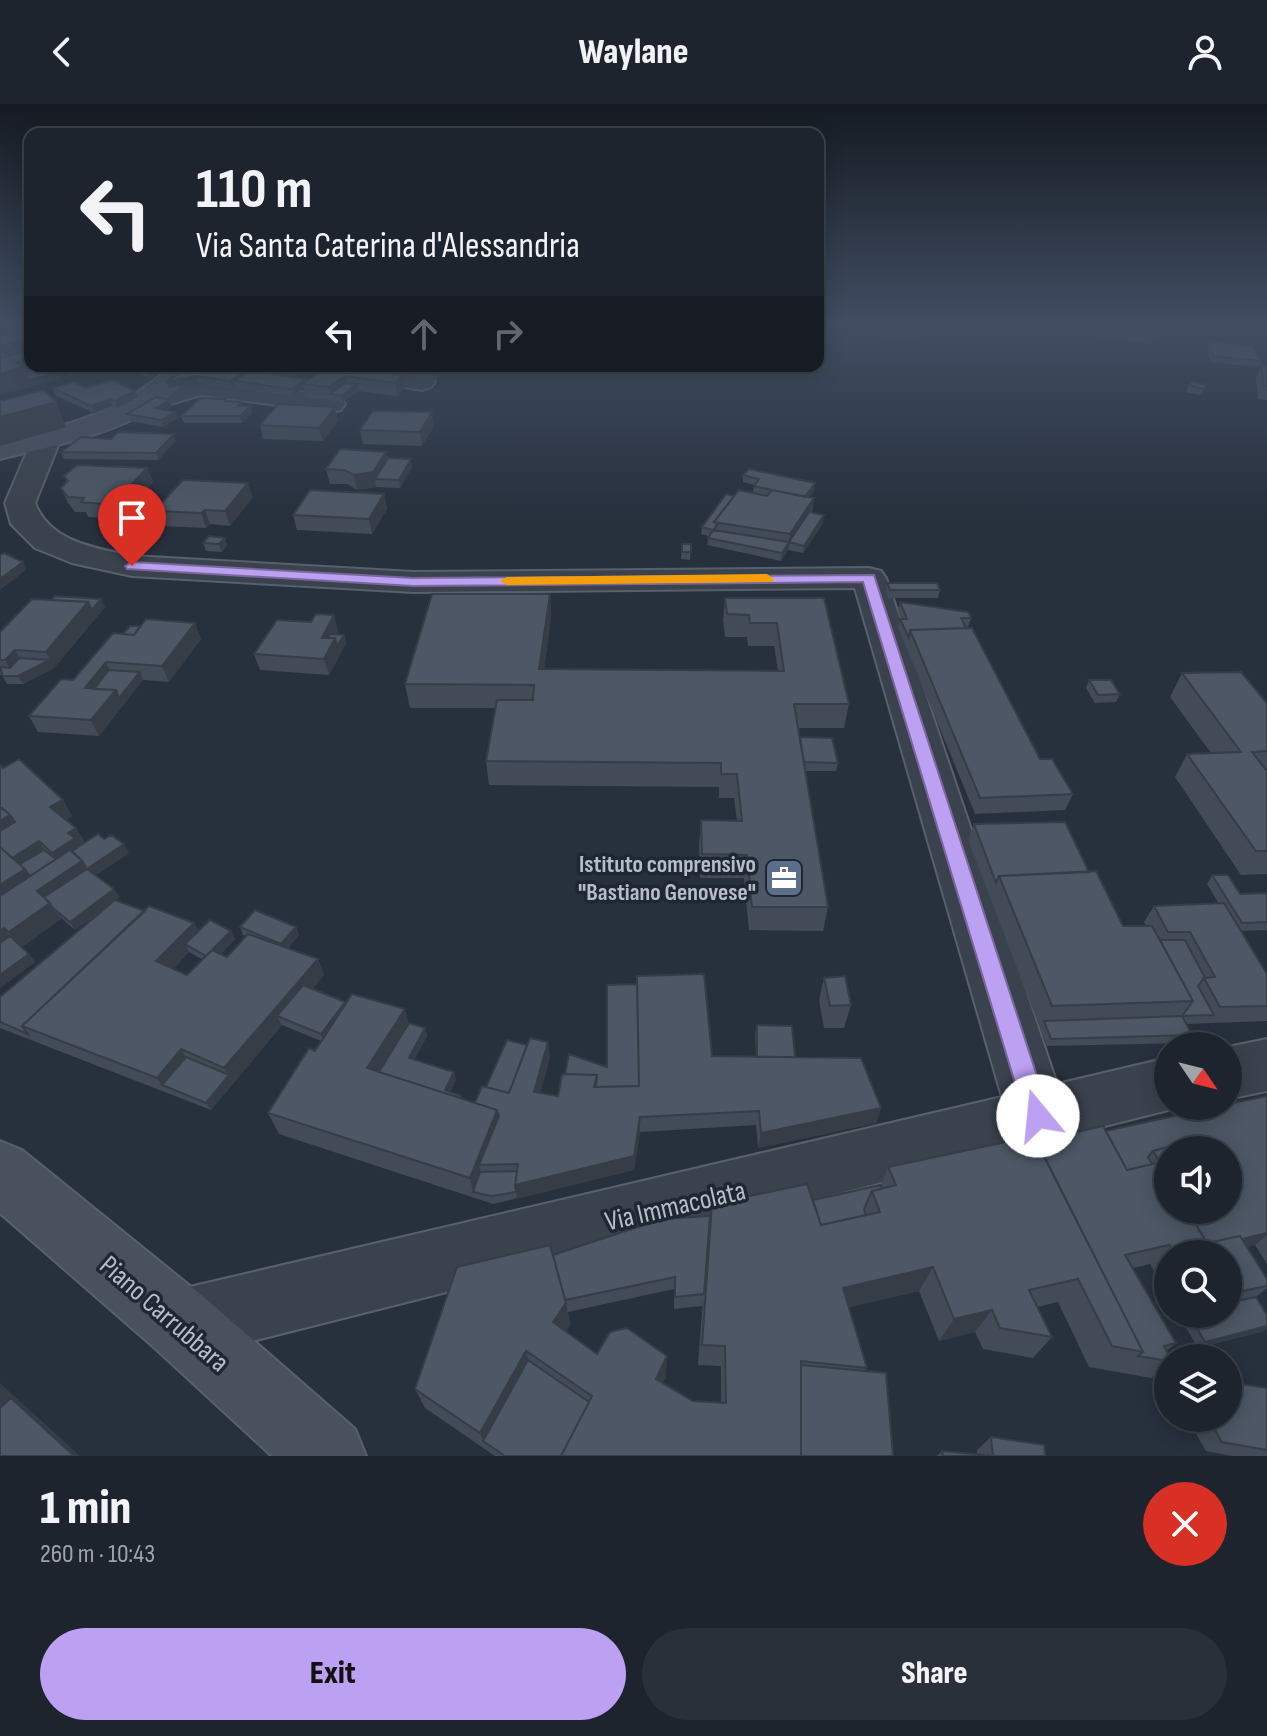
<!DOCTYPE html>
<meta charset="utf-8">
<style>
body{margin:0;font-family:"Sofia Sans Condensed",sans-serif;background:#2a303a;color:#f1f3f6;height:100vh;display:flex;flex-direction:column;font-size:30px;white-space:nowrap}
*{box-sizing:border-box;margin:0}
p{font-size:26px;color:#a0a4aa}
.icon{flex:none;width:44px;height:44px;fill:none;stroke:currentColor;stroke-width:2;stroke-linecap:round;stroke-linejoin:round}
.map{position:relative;height:1352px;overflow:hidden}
.side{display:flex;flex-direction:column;background:#1d242e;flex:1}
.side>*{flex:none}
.banner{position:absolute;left:24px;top:24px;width:800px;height:244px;border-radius:16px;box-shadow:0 4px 20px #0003,0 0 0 2px #3b414a;background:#1d242e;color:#f1f3f6;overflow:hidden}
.needle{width:52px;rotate:125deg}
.buttons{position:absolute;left:1154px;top:928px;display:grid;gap:16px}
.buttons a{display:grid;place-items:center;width:88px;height:88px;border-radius:50%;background:#1d242e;box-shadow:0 4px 20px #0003,0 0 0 2px #3b414a;font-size:40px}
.pin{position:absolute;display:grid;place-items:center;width:68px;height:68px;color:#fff;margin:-82px -34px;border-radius:50% 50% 50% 0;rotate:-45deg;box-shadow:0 0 8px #0007}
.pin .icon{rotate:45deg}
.me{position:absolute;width:88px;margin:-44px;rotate:343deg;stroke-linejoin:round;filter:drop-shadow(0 0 6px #0008)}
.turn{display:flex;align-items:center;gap:28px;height:168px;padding:0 40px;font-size:36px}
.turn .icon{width:104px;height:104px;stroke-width:2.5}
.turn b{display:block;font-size:56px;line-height:68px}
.lanes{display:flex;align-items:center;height:76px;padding:0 40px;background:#0003;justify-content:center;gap:40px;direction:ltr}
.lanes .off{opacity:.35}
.round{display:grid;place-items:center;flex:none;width:84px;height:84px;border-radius:42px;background:#2a303a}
.overview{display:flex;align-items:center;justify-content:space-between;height:136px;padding:0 40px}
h1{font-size:48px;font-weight:800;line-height:60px}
.primary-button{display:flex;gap:16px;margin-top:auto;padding:16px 40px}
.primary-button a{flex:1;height:92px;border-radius:48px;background:#bca0f2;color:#111;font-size:32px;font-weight:800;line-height:92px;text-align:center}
.primary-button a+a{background:#2a303a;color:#f1f3f6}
header{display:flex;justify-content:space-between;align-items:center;height:104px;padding:0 40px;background:#1d242e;font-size:36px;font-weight:800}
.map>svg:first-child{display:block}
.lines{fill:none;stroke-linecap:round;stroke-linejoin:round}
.street-casing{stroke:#58606b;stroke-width:4}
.secondary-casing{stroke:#58606b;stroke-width:4}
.street{fill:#3a424d;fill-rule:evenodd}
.secondary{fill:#49515f;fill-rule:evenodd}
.wall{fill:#424b57;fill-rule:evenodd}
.shaded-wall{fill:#363d47}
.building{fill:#4d5765;stroke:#363d47;stroke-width:2}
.route{fill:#bca0f2;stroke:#7a689d;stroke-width:2}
.slow{fill:#f59e0b}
.labels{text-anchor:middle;stroke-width:7;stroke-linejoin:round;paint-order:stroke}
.poi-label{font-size:24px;font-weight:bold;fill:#b6bdc8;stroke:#1f2732;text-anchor:end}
.near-street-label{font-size:28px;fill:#b6bdc8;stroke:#1f2732}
</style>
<header><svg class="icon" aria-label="back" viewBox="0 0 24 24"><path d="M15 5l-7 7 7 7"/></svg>Waylane<svg class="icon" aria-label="person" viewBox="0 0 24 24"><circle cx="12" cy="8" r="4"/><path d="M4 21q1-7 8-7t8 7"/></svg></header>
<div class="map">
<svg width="1267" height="1352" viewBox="0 0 1267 1352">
<rect width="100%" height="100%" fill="#27303d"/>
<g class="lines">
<!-- street casing -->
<g class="street-casing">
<path id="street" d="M308 262H367L422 270 431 273 435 278 431 283 422 286 320 269 311 267Z
M200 275 332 292 341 294 345 300 341 306 332 308 200 291 138 310 129 308 125 302 129 296Z
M47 326 57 328 61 334 35 399C50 438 95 444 132 452L413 468 869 464 881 467 886 474 1057 980 1168 954V1002H1184L181 1255 156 1245 146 1220 156 1195 181 1185 1002 993 855 484 413 488 132 472 72 459 35 444 11 420 5 399 33 334 37 328Z
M1267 935V987L1228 995V943Z"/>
</g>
<!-- secondary casing -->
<g class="secondary-casing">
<path id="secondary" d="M171 262H197C153 326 69 337 0 355V337C67 321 118 311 171 262Z
M0 1037 22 1046 206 1195 355 1325 366 1352H272L156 1245 0 1109Z"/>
</g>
<!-- street -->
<use href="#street" class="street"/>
<!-- secondary -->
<use href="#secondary" class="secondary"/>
</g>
<!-- wall -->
<path class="wall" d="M867 222H922L919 236 865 231Z
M1094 222H1156L1151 240 1092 232Z
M1239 222H1267V228L1244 227Z
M8 232 30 262H109L71 272 65 267 60 268 62 274 0 291Z
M1210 237 1261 257 1259 263 1210 258 1207 244Z
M1261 261 1267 262V296L1258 295 1256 274Z
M126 262H166L150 275Z
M190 262H231L232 264 249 269 275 270 274 267 279 264 271 262H306V266L295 273 306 275V277L385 268 350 262H447V266L434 277 403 271 405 284 397 292 358 287 343 298 306 293 304 284 293 292 236 284V282L232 284 198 279 169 284 166 278Z
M1189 281H1206L1200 291 1186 288Z
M53 284H86L138 293 117 304 113 302 94 309 55 291Z
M226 295 227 297 241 298 243 302H250L252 309 242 319H184L181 312Z
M169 296 172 303 166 306 178 314 163 323 130 317 127 310Z
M335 303 338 317 323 337 263 335 260 321Z
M434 322 422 342 363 340 360 326Z
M176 337 158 356 64 355 61 348Z
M386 348 388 354 412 363 400 384 376 383 357 386 347 380H330L326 365Z
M147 364 153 378 118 415 88 413 86 408H75L68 399 61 384 67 379 64 372Z
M743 371 814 387 809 393 814 394 812 409 823 419 803 449 788 446 781 457 707 441 709 432 701 430 702 423 734 392 753 389 754 381 743 378Z
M384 390 387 405 372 430 297 426 293 411Z
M253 393 230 422 210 420 206 424 159 422 154 407Z
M225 434 227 441 222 448 206 447 203 439Z
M682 440H691L690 456 681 455Z
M887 479 940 486 938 494H888L886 487Z
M550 490 551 513 544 565 778 567 774 542H748L747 533H725L723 516 725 494H824L849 600 844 624H798L800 633 838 659 836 667H805L828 803 823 827 749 826 744 774H700L699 740 701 716 737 717 734 694H719V683L489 681 486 657 496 604H410L405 580Z
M900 498 971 514 968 523 965 522 1040 655 1073 690 1065 706 975 710 898 523 900 515H901L898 506Z
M105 503 54 564 23 580H7L2 571H0V528Z
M195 519 201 535 169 578 143 576 99 632 38 628 29 612 73 576 123 530 140 522Z
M338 527 337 530 344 531 346 539 329 571 260 566 254 550Z
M1182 569 1267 599V770L1241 771 1175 673 1187 650 1211 649 1170 593Z
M1089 576 1120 590 1116 598 1095 599 1086 584Z
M0 661 63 696 72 712 66 716 76 724 85 739 104 735 129 749 96 771 114 785 119 793 116 796 145 807 194 819 199 827 235 835 221 850 227 853 246 832 243 831 240 823 299 831 288 844 318 855 324 871 312 885 345 900 425 924 427 932 414 956 454 968 456 976 450 988 462 994 475 999 486 983 550 953 540 989 558 992 607 963 712 952 756 953 755 929 757 921 795 953 881 1004 876 1019 758 1044 756 1021 640 1028 634 1066 493 1100 279 1030 268 1009 321 937 282 921 211 1006 0 924V893L114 798 75 826 59 812 61 815 22 843 29 850 35 858 0 884ZM189 848 203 856 187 871 173 865Z
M974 720 1089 768 1123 822H1146L1144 818 1154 802 1219 800 1207 780 1212 771 1240 790 1267 789V827L1266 826 1241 827 1267 870V917L1186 920 1192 931 1186 939 1047 942 968 736Z
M824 874 851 901 844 924H824L819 896Z
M1267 992V1160L1255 1141 1247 1143 1267 1175V1184L1256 1193 1267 1211V1225L1264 1227 1198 1244 1178 1210H1228V1150H1168V1192L1150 1160 1133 1164 1176 1239 1166 1247 1168 1261 1151 1274 1089 1263 1058 1198 1037 1203 1052 1233 1033 1254 983 1245 975 1228 939 1237 919 1187 849 1203 867 1264 865 1267 893 1352H495L425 1304 415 1285 553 1151 710 1112 712 1100 813 1096 881 1081 888 1063 1036 1037 1106 1027ZM1168 1046 1228 1106H1168ZM674 1185V1205L702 1202 703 1194 698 1261 721 1262V1299L693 1297 662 1279 666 1273 597 1250 566 1227 570 1221 568 1208Z
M1267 1284V1352H1232L1206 1347 1187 1314H1228Z
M991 1333 1045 1352H937L942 1347 977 1350V1346Z"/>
<!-- shaded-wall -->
<path class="shaded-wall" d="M5 226 8 233 0 235V228Z
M30 234V252L0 262V242Z
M30 254V262H63L65 267 60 268 62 274 0 291V268L16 258Z
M67 262H109L71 272Z
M155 262H166L150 275 147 268Z
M301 262H306V266L292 276 290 269Z
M443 262H447V266L434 277 433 270Z
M248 266 250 273 234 277 236 282 232 284 230 277Z
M403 271 405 284 397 292 395 279Z
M196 272 198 279 169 284 166 278Z
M345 272 347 285 330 290 329 283Z
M306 275 307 280H302L304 284 293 292 292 285Z
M357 280 358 287 343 298 342 292Z
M135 287 138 293 117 304 115 297Z
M110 295 113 302 94 309 91 302Z
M169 296 172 303 158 311 156 304Z
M56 298 66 323 0 342V313Z
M250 302 252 309 242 319 240 312Z
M335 303 338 317 323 337 319 324Z
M175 308 178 314 163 323 161 316Z
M432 308 434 322 422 342 420 328Z
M174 330 176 337 158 356 156 349Z
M386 348 389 362 375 375 376 383 357 386 354 371Z
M411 355 412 363 400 384 399 376Z
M147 364 153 378 118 415 112 401Z
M248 379 253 393 230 422 225 407Z
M815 379 814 387 804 400 805 393Z
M384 390 387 405 372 430 369 415Z
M814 394 811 409 789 438 790 430Z
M205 406 210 420 206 424 201 409Z
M824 411 823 419 803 449 804 442Z
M225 434 227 441 222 448 219 440Z
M789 438 788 446 781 457 782 449Z
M23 458 26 466 0 486V475Z
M550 490 551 513 541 589 539 565Z
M101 495 105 503 54 564 46 548 88 498Z
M334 511 338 527 330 542 322 534Z
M195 519 201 535 169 578 162 562Z
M344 531 346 539 329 571 324 555 335 534Z
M15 546 24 562 14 572 5 556Z
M50 556 54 564 23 580 18 572Z
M106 558 113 574 89 592 85 584Z
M140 568 143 576 99 632 91 616 116 586Z
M63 696 72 712 60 719 50 703Z
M0 709 10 711 25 734 0 746Z
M76 724 86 740 82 757 124 740 129 749 51 801 61 815 20 844 0 816V781L10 755 39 737 49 754 61 763 52 749 68 729Z
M114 785 119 793 75 826 70 818Z
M194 819 203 835 185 840 189 848 166 873 156 857Z
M296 823 299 831 285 848 281 840Z
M4 824 16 840 0 852V827Z
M231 827 235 835 211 860 207 852Z
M29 850 35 858 0 884V871Z
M318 855 324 871 286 916 277 912 281 920 282 921 211 1006 206 999 229 971 224 964Z
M345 898 348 906 324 938 321 930Z
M405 905 411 927 378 980 367 964Z
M425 924 427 932 411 962 409 954Z
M548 938 550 953 537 1003 534 988Z
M181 945 191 961 162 981 157 974Z
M454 968 456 976 447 994 445 986Z
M881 1004 876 1019 758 1044 761 1029Z
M497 1006 502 1027 479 1061 482 1075 473 1088 470 1074Z
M640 1013V1028L634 1066 517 1095 515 1081Z
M1267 1129V1131L1255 1141 1219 1150 1201 1145Z
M933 1163 919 1187 833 1207 843 1184Z
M566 1199 570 1221 557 1239 553 1218Z
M992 1206 975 1228 939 1237 954 1215Z
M1267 1222V1225L1264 1227 1198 1244 1205 1238Z
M526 1247 531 1267 483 1337 480 1329Z
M667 1252 666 1273 654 1294 656 1275Z
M0 1279 80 1352H74L0 1329Z"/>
<!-- building -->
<path class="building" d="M899 222H922L921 224Z
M1111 222H1156L1155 228Z
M30 226V234L0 242V234Z
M1210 237 1252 242 1261 257 1213 252Z
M30 241V245L12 250V246Z
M30 246V254L16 258 24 263 0 270V254Z
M4 248 11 251 0 254V249Z
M1261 261 1267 262V282H1264Z
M50 262 60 268 29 276 26 268Z
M136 262H155L147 268Z
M190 262H227L225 263 248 266 230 277 196 272 166 278Z
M281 262H301L290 269 274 267Z
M328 262H338L403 271 395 279 345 272 329 283 302 280Z
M385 262H443L433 270Z
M251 267 306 275 292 285 234 277Z
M112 276 135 287 115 297 110 295 91 302 53 284 74 278 86 284Z
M1192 278 1206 281 1203 285 1189 281Z
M346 279 357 280 342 292 330 290Z
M43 286 56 298 0 313V297Z
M156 293 169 296 156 304 175 308 161 316 127 310Z
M201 294 226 295 225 297 241 298 238 302H250L240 312H181Z
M278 300 335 303 319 324 260 321Z
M373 307 432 308 420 328 360 326Z
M118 328 174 330 156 349 61 348 81 333 111 335Z
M340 345 386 348 373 368 354 371 344 366 326 365Z
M388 354 411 355 399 376 375 375Z
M77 361 147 364 112 401 81 398 84 394 68 393 61 384 68 377 64 372Z
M749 365 815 379 805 393 772 386 754 382 759 375 743 371Z
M183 376 248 379 225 407 205 406 201 409 154 407Z
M310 386 384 390 369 415 293 411Z
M739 386 767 392 772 386 814 394 790 430 714 418Z
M726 390 734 392 714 418 718 419 713 426 789 438 782 449 708 434 713 426 702 423Z
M809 408 824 411 804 442 789 438Z
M209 432 225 434 219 440 203 439Z
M682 440H691V448H682Z
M4 449 23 458 0 475V451Z
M887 479H937L940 486H890Z
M432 490H550L539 565 784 567 777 519H750L749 511 727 510 725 494H824L849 600H794L828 803H752L747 751 702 750 701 716 742 717 737 670H721V659L486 657 497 596H533L534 581 405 580Z
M55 492 101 495 92 506 88 498 51 496Z
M32 495 88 498 46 548 15 546 5 556H0V528Z
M900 498 968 508 971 514H961L966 524 910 526 909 534 900 515H907Z
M316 510 334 511 322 534H335L324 555 254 550 277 516 311 518Z
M146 515 195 519 162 562 106 558 85 584 116 586 91 616 29 612 61 575 73 576 113 529 134 531Z
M130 522H140L134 531 123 530Z
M972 524 1040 655H1052L1073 690 980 694 910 526Z
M330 530 344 531 337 542 335 534H328Z
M19 554 50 556 18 572H3L0 563 10 564Z
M109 566 140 568 119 594 116 586 94 585Z
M1241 568 1267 599V647L1252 648 1267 667V747H1256L1187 650 1241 648 1182 569Z
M1089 576H1111L1120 590 1098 591Z
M800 633 832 634 838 659 804 658Z
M19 655 63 696 50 703 76 724 68 729 75 734 52 749 39 737 12 754 0 743V727L15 718 10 711 2 704 0 706V661L3 664Z
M2 704 10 711 0 717V706Z
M1065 718 1089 768 999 772 996 779 974 720Z
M98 730 104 735 111 731 124 740 87 765 82 757 72 747Z
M0 743 25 765 0 781Z
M44 746 56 755 30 772 20 760Z
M70 746 82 757 37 787 50 799 9 828 4 824 0 827V792Z
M87 765 114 785 70 818 53 804 44 793Z
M1096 767 1123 822H1152L1193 897 1052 902 999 772Z
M1212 771H1228L1240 790 1267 789V818L1242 819Z
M115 796 145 807 22 922 28 930 0 918V893Z
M1224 799 1267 870V902L1220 903 1204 874 1215 873 1190 828H1168L1154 802Z
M149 802 194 819 156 857 187 871 212 846 227 853 248 830 318 855 224 964 181 945 157 974 22 922Z
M255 806 296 823 281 840 240 823Z
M210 816 231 827 206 852 185 840Z
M10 832 29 850 0 871V839Z
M1160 836H1185L1205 874H1204L1198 882 1214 911 1182 912 1192 931 1051 935 1044 917 1182 912 1193 897Z
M704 870 712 952 861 954 881 1004 761 1029 759 1007 640 1013 634 1052 515 1081 518 1060 479 1061 499 1012 497 1006 475 999 482 982 509 989 530 934 548 938 534 988 558 992 562 970 597 971 594 983 639 982 637 872Z
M845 872 851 901 830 902 824 874Z
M637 880 639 982 596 983 597 971 565 970 569 950 607 963V881Z
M303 881 345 898 321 930 277 912Z
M352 890 405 905 367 964 497 1006 470 1074 268 1009 309 944 315 947Z
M409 919 425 924 409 954 454 968 445 986 461 992 460 994 379 968Z
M757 921 792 922 795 953H757Z
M507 936 527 941 509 989 486 983Z
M186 953 229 971 206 999 162 981Z
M1267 992V1129L1242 1135 1240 1132 1207 1139 1187 1106H1228V1046H1173L1171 1042 1153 1047 1148 1053 1152 1060 1127 1066 1106 1027 1220 1002H1228V1000Z
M1103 1022 1127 1066 1160 1058 1153 1047 1171 1042 1173 1046H1168V1106H1187L1207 1139 1240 1132 1267 1175V1182L1228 1190V1150H1174L1169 1141 1125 1151 1176 1239 1164 1242 1170 1254H1168V1257L1138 1252 1143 1248 1036 1037Z
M1034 1032 1143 1248 1112 1242 1078 1175 1029 1186 1052 1233 1000 1224 992 1206 954 1215 933 1163 843 1184 867 1264 801 1257V1352H561L592 1292 526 1247 480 1329 415 1285 457 1163 550 1141 566 1199 553 1218 597 1250 610 1228 627 1224 667 1252 656 1275 693 1297 726 1299 725 1242 702 1241 712 1100 807 1080 821 1121 880 1108 872 1087 896 1081 888 1063Z
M517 1067 515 1081 516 1088 491 1092 473 1088 480 1068Z
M881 1081 882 1085 872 1087 864 1105 866 1111 821 1121 813 1096Z
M710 1112 704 1190 675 1193V1173L565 1196 553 1151 662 1115Z
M1256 1193 1267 1211V1222L1205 1238 1189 1210H1228V1199Z
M528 1256 589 1298 561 1352H505L483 1337Z
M801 1261 886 1269 893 1352H801Z
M1228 1278 1267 1284V1346L1222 1338 1208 1314H1228Z
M11 1294 74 1352H0V1304Z
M991 1333 1044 1341 1045 1352H993Z
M942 1347 992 1352H943Z"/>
<!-- sky -->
<linearGradient id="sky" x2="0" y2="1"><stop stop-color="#151a22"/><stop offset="0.54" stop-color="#414e62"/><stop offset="1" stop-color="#414e62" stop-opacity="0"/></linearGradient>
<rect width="1267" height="411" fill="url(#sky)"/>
<!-- route -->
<path class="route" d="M132 458 413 474 874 471 1050 1012 1047 1021 1038 1024 1029 1021 1025 1012 863 478 413 482 127 465 125 462Z"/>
<!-- slow -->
<path class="slow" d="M767 470 774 475 772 478 507 481 500 477 507 473Z"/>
<!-- icons -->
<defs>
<g id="office-square" transform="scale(2)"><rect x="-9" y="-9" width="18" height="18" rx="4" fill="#5c6f8a" stroke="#1f2732"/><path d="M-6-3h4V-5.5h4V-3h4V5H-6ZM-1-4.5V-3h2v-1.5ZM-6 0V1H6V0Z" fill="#fff"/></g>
</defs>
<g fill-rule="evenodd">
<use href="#office-square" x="784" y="774"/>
</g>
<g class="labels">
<!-- poi labels -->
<g class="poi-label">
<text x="756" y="768">Istituto comprensivo<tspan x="756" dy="28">"Bastiano Genovese"</tspan></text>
</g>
<!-- near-street labels -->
<g class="near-street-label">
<text transform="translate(675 1101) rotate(-13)" y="10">Via Immacolata</text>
<text transform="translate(165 1209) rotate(41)" y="10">Piano Carrubbara</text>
</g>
</g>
</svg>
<div class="buttons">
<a><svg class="needle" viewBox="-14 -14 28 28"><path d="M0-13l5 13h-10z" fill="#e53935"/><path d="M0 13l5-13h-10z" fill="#a0a4aa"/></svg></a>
<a><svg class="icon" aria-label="sound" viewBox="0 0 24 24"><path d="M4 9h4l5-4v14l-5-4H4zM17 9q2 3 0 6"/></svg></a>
<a><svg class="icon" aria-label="search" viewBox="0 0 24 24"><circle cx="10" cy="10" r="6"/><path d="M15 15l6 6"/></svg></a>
<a><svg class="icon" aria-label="layers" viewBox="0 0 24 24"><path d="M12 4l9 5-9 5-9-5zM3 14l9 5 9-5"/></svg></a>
</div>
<div class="pin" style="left:132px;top:462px;background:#d93025"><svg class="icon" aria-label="arrive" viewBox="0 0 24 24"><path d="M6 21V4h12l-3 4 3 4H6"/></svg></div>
<svg class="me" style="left:1038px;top:1012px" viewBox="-20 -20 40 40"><circle r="19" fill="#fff"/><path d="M0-13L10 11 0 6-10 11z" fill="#bca0f2"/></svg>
<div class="banner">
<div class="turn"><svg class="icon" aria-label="left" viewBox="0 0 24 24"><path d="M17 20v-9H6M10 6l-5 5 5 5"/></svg><div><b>110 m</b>Via Santa Caterina d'Alessandria</div></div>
<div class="lanes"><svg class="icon" aria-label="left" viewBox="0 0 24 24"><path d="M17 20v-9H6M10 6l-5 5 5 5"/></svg><svg class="icon off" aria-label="ahead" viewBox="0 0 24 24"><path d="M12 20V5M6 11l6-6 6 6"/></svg><svg class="icon off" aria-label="right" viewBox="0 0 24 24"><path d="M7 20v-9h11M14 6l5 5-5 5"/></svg></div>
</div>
</div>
<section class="side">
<div class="overview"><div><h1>1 min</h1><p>260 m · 10:43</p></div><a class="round" style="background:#d93025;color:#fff"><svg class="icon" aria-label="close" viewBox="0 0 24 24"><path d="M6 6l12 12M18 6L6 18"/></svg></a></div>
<div class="primary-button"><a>Exit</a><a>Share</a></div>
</section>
